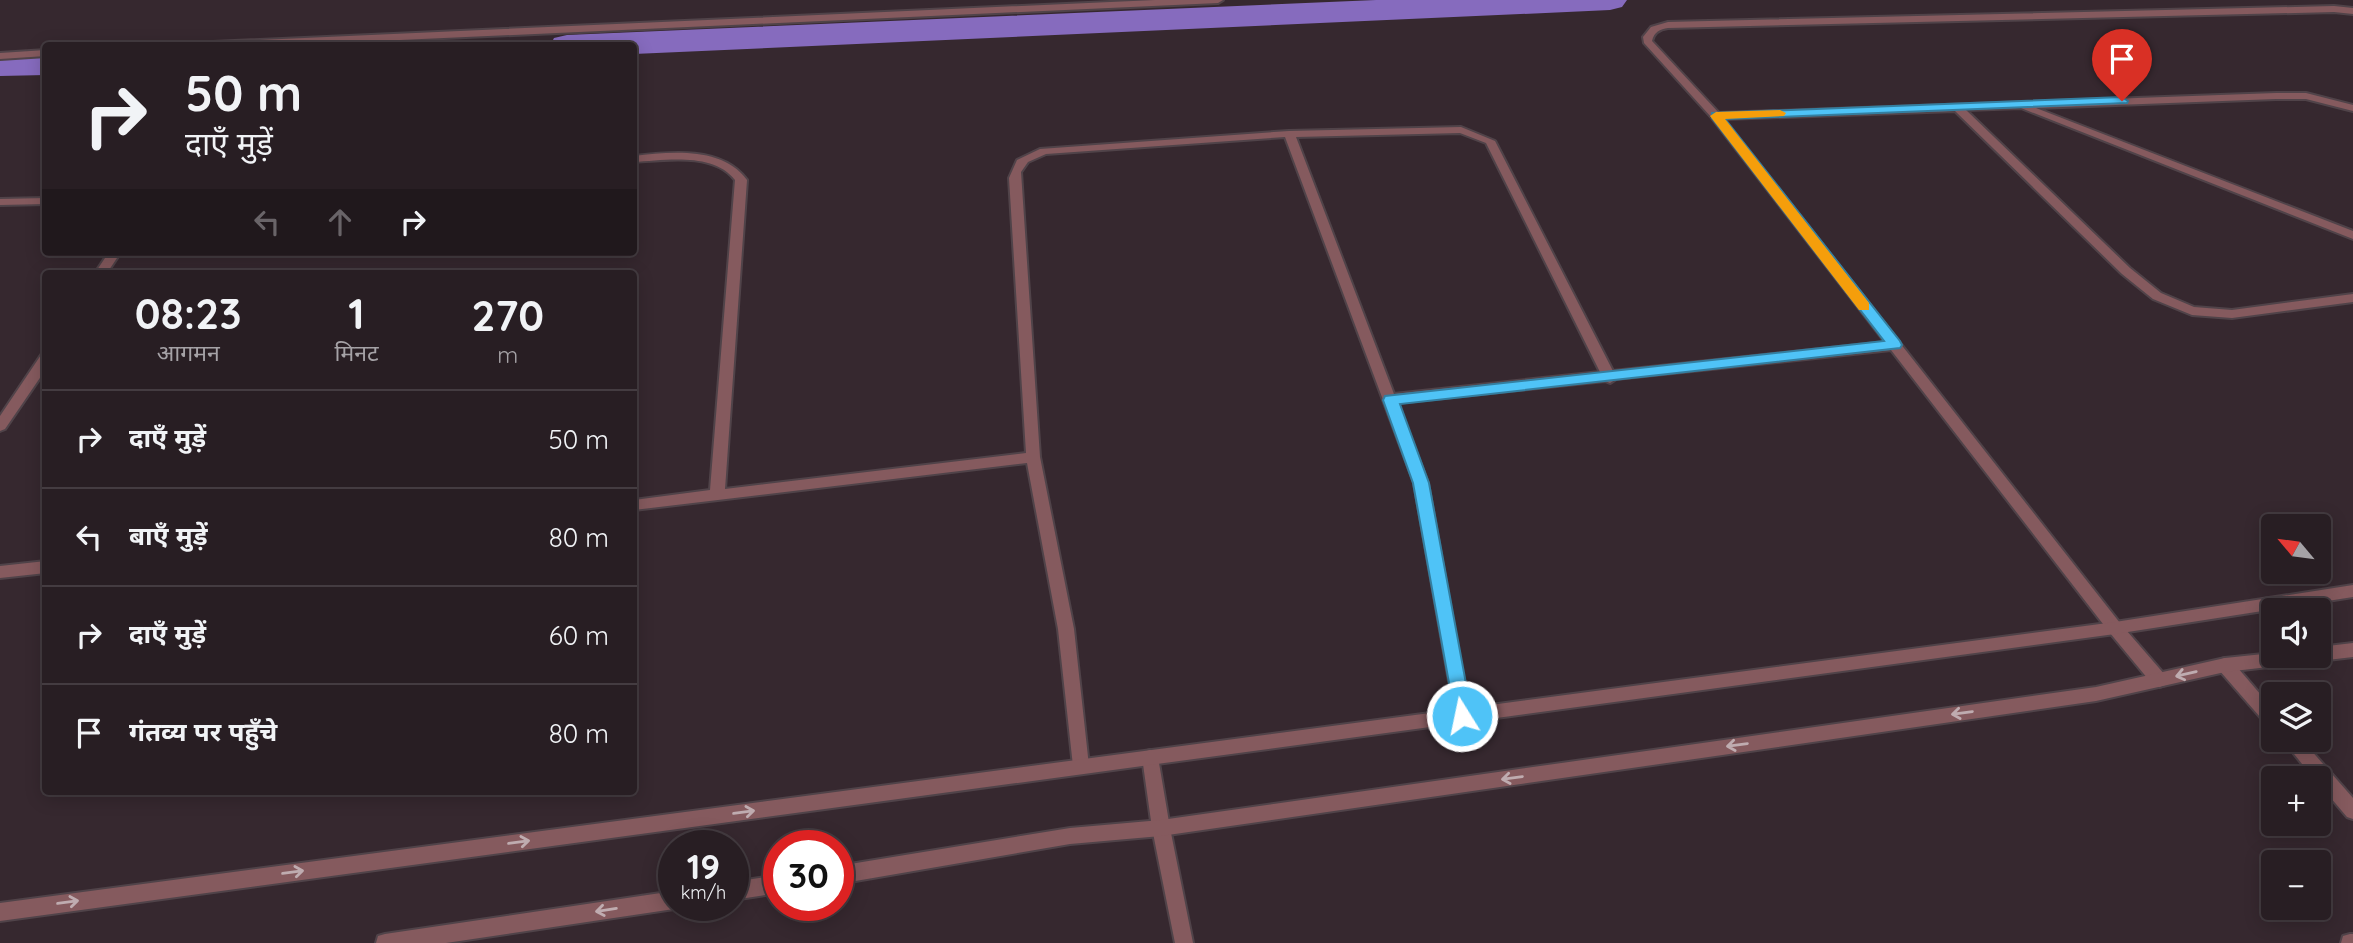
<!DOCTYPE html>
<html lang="hi">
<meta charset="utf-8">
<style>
body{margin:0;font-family:Quicksand,"Noto Sans Devanagari",sans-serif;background:#30272b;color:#f1f3f6;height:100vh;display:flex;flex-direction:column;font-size:26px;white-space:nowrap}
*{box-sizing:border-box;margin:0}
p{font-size:23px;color:#a5a2a6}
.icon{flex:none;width:38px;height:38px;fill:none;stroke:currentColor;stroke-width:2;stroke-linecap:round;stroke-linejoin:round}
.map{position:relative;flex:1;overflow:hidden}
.side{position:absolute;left:42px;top:270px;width:595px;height:525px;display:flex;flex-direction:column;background:#281e23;border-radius:7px;box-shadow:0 4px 18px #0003,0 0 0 2px #443c41}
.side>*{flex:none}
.hud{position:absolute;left:42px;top:42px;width:595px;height:214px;border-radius:7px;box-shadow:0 4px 18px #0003,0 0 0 2px #443c41;background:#281e23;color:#f1f3f6;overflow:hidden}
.needle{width:46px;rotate:299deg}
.tools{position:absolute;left:2261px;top:514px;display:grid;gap:14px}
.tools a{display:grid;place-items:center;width:70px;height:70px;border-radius:7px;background:#281e23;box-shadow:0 4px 18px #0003,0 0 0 2px #443c41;font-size:35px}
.speed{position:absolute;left:658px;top:830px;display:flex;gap:14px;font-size:35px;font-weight:700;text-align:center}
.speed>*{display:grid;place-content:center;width:91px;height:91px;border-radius:50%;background:#281e23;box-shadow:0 4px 18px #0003,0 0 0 2px #443c41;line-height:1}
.speed small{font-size:18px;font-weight:400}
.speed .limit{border:10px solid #d22;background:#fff;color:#111}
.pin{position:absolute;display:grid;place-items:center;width:60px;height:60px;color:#fff;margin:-72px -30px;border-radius:50% 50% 50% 0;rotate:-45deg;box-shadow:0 0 7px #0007}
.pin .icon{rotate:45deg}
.me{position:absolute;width:77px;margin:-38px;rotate:350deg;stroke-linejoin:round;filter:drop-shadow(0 0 5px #0008)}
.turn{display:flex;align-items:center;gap:24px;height:147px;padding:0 28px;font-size:32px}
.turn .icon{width:91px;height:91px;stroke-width:2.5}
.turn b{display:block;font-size:49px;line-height:60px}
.lanes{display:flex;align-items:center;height:66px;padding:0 28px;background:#0003;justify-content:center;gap:35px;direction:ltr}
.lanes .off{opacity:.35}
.eta{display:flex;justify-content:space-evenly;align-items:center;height:119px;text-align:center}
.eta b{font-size:42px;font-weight:700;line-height:49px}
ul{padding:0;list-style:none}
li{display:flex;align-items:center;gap:21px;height:98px;padding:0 28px;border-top:2px solid #443c41}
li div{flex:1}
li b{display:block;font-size:26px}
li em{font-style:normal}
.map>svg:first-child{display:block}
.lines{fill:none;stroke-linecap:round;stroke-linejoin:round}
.canal{fill:#866bbe;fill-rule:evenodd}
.minor-casing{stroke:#504349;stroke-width:4}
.tertiary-casing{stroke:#504349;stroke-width:4}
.minor{fill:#855a5e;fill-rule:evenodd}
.tertiary{fill:#855a5e;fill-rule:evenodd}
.oneway{stroke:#bfacb0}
.route{fill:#4fc3f7;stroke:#337fa1;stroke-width:2}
.slow{fill:#f59e0b}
</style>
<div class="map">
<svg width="2353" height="943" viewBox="0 0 2353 943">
<rect width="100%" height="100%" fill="#36282f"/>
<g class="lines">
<!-- canal -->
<path class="canal" d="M1376 0H1627L1622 7 1610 10 634 54V46H550L554 38 567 35Z
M46 53V75L0 76V54Z"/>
<!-- minor casing -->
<g class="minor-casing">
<path id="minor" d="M1155 0H1223L1218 3 268 46H186L191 43Z
M2334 6 2353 8V14L2334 12 1668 28C1660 29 1654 32 1652 41L1719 113 2276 93H2306L2353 105V111L2306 99H2276L2036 108 2353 231V239L2021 108 1966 110 2130 268 2161 293 2194 307 2232 310 2353 294V302L2232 318 2192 315 2153 299 2122 274 1955 111 1724 119 2120 623 2165 675 2167 680 2165 685 2159 687 2153 685 2110 633 1891 350 1616 379 1610 383 1605 381 1397 403 1428 483 1470 716 1468 721 1462 723 1456 721 1414 483 1285 137 1046 154 1028 162 1021 172 1040 457 1074 629 1089 766 1087 771 1081 774 1075 771 1073 766 1058 629 1027 463 634 510V500L710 490 735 180C714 152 665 160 634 162V156C670 152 722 146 747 180L725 489 1026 453 1009 178 1017 160 1040 149 1289 131 1461 127 1495 141 1613 371 1885 342 1712 118 1644 43 1643 37 1651 27 1668 22ZM1460 133 1486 143 1600 372 1394 394 1296 137Z
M46 50V56L0 59V53Z
M46 198V204L0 205V199Z
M109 252H121L107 273H95Z
M46 354V369L5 429 0 431V416L41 355Z
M46 561V573L0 578V566Z
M2225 658 2231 660 2273 709V727L2267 725 2219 670 2217 665 2219 660Z
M2283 740H2302L2353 798V819L2347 817 2319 784V779H2314Z
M1150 750 1156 752 1158 757 1170 828 1193 943H1175L1152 828 1142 757 1144 752Z
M2350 934H2353V943H2341L2343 936Z"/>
</g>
<!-- tertiary casing -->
<g class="tertiary-casing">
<path id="tertiary" d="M2353 585V597L2115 634 0 921V903L2115 622Z
M2353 643V657L2319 661 2312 656H2319V647Z
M2273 653V656H2310L2308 661 2302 663 2225 672 2096 701 1161 836 1070 844 838 884V866L1070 828 1161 820 2096 687 2225 658Z
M779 875V893L733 900V882Z
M674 891V905H681L674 909 446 943H376L378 936 385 934Z"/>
</g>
<!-- minor -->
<use href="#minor" class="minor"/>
<!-- tertiary -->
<use href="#tertiary" class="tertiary"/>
</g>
<!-- one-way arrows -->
<defs><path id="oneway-shaft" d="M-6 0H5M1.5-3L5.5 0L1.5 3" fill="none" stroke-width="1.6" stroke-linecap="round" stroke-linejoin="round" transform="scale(1.75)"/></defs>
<g class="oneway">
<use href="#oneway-shaft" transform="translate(2186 674) rotate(167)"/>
<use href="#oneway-shaft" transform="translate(1962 713) rotate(172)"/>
<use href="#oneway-shaft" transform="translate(1737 745) rotate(172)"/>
<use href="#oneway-shaft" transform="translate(1512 778) rotate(172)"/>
<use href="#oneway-shaft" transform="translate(744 812) rotate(-8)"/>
<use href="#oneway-shaft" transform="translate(519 842) rotate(-8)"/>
<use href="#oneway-shaft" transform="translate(293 872) rotate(-8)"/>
<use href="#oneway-shaft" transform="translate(68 902) rotate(-8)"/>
<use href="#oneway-shaft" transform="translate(606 910) rotate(171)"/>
</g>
<!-- route -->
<path class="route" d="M2122 97 2128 101 2127 103 1725 119 1900 341 1902 345 1900 348 1400 404 1429 483 1472 716 1469 722 1462 724 1456 722 1413 483 1383 400 1385 396 1884 341 1712 118V113Z"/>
<!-- slow -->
<path class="slow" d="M1780 110 1786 113 1784 116 1725 119 1869 303V310H1859L1710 116 1716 112Z"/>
</svg>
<div class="tools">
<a><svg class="needle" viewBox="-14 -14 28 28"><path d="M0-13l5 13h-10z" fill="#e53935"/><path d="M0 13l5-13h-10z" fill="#a5a2a6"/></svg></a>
<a><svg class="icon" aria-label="sound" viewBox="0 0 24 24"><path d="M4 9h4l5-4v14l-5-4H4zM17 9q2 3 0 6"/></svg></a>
<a><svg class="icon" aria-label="layers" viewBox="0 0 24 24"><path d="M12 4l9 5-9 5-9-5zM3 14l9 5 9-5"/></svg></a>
<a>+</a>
<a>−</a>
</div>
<div class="speed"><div>19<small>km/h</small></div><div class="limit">30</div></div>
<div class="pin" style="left:2122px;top:101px;background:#d93025"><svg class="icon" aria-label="arrive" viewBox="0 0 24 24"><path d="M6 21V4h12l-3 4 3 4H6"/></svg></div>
<svg class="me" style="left:1462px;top:716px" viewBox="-20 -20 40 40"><circle r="17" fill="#4fc3f7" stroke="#fff" stroke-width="3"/><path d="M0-11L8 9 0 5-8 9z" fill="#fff"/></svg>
<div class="hud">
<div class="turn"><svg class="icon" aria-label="right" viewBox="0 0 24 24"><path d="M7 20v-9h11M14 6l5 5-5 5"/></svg><div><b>50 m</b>दाएँ मुड़ें</div></div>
<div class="lanes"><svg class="icon off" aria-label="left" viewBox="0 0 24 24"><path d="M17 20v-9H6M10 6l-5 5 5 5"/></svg><svg class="icon off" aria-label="ahead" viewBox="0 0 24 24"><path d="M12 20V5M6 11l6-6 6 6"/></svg><svg class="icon" aria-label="right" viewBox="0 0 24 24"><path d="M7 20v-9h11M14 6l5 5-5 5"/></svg></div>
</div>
<section class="side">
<div class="eta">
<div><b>08:23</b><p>आगमन</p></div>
<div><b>1</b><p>मिनट</p></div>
<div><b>270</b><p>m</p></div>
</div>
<ul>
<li><svg class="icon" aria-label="right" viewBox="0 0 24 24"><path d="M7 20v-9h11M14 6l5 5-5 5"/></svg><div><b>दाएँ मुड़ें</b></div><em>50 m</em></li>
<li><svg class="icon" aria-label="left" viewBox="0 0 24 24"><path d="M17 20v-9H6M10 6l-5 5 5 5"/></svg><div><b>बाएँ मुड़ें</b></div><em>80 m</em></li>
<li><svg class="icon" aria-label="right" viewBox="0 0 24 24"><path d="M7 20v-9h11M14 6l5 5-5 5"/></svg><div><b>दाएँ मुड़ें</b></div><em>60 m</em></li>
<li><svg class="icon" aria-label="arrive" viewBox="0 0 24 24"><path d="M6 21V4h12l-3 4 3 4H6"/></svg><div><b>गंतव्य पर पहुँचे</b></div><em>80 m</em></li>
</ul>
</section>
</div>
